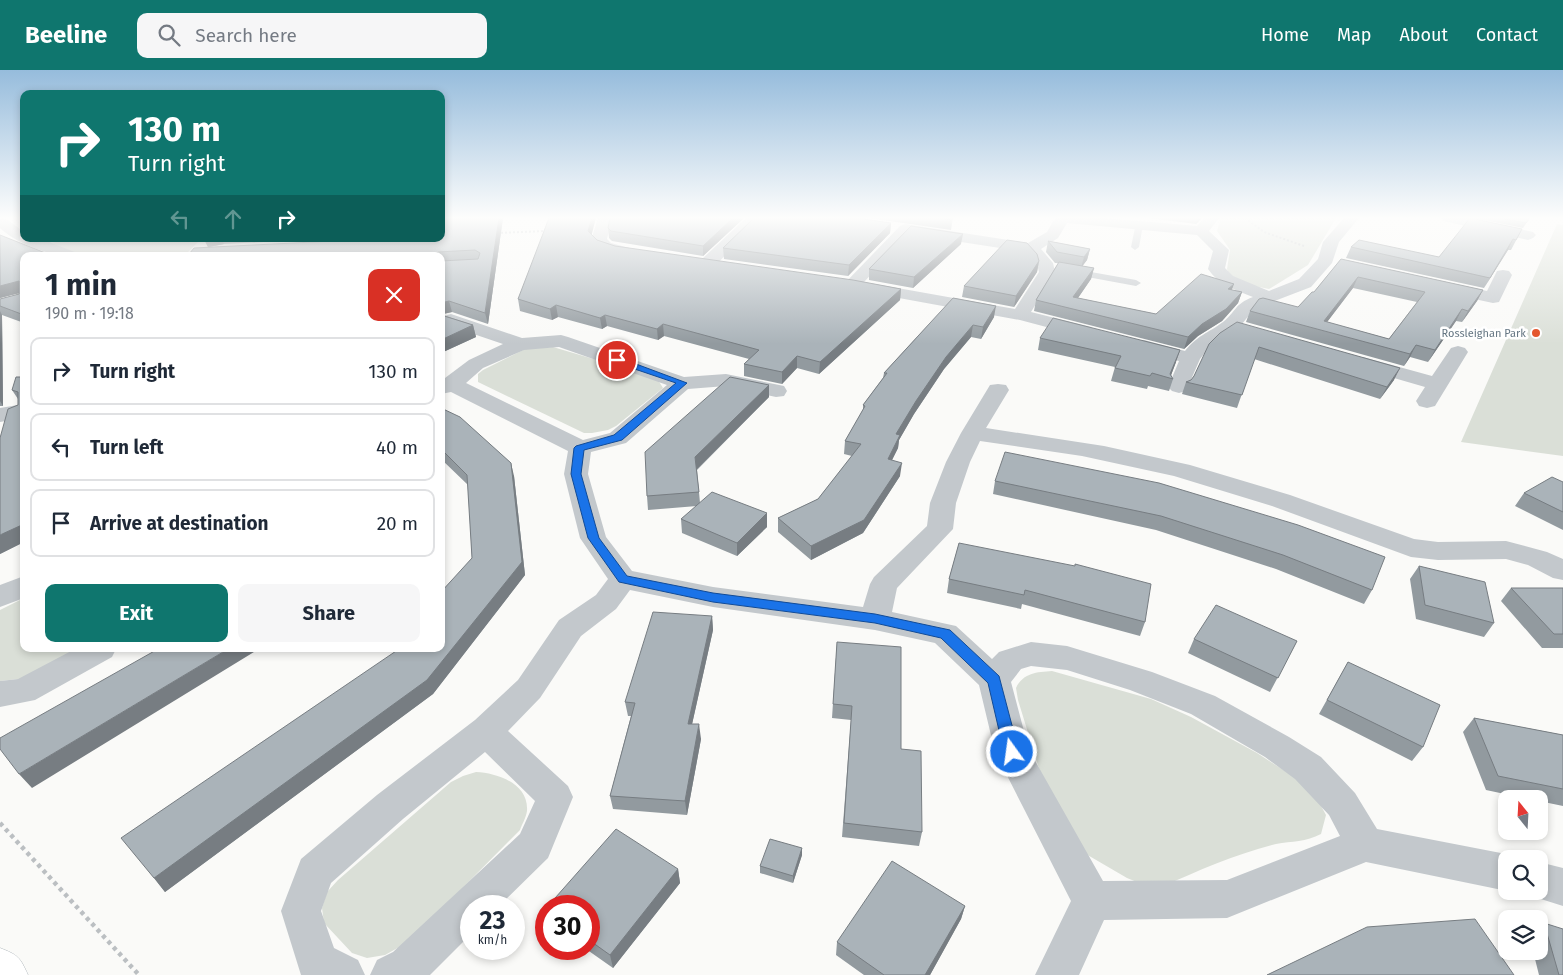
<!DOCTYPE html>
<meta charset="utf-8">
<style>
body{margin:0;font-family:"Fira Sans",sans-serif;background:#f6f6f7;color:#1f2937;height:100vh;display:flex;flex-direction:column;font-size:19px;white-space:nowrap}
*{box-sizing:border-box;margin:0}
p{font-size:16px;color:#747a83}
.icon{flex:none;width:28px;height:28px;fill:none;stroke:currentColor;stroke-width:2;stroke-linecap:round;stroke-linejoin:round}
.map{position:relative;flex:1;overflow:hidden}
.side{position:absolute;left:20px;top:182px;width:425px;height:400px;display:flex;flex-direction:column;background:#fff;border-radius:10px;box-shadow:0 2px 8px #0003}
.side>*{flex:none}
.banner{position:absolute;left:20px;top:20px;width:425px;height:152px;border-radius:10px;box-shadow:0 2px 8px #0003;background:#0f766e;color:#fff;overflow:hidden}
.needle{width:32px;rotate:342deg}
.buttons{position:absolute;left:1498px;top:720px;display:grid;gap:10px}
.buttons a{display:grid;place-items:center;width:50px;height:50px;border-radius:10px;background:#fff;box-shadow:0 2px 8px #0003;font-size:25px}
.speed{position:absolute;left:460px;top:825px;display:flex;gap:10px;font-size:25px;font-weight:700;text-align:center}
.speed>*{display:grid;place-content:center;width:65px;height:65px;border-radius:50%;background:#fff;box-shadow:0 2px 8px #0003;line-height:1}
.speed small{font-size:12px;font-weight:400}
.speed .limit{border:8px solid #d22;background:#fff;color:#111}
.pin{position:absolute;display:grid;place-items:center;width:42px;height:42px;color:#fff;margin:-21px;border:2px solid #fff;border-radius:50%;box-shadow:0 1px 5px #0007}
.me{position:absolute;width:55px;margin:-28px;rotate:346deg;stroke-linejoin:round;filter:drop-shadow(0 0 4px #0008)}
.turn{display:flex;align-items:center;gap:18px;height:105px;padding:0 25px;font-size:22px}
.turn .icon{width:65px;height:65px;stroke-width:2.5}
.turn b{display:block;font-size:35px;line-height:42px}
.lanes{display:flex;align-items:center;height:48px;padding:0 25px;background:#0003;justify-content:center;gap:25px;direction:ltr}
.lanes .off{opacity:.35}
.round{display:grid;place-items:center;flex:none;width:52px;height:52px;border-radius:10px;background:#f6f6f7}
.headline{display:flex;align-items:center;justify-content:space-between;height:85px;padding:0 25px}
h1{font-size:30px;font-weight:700;line-height:38px}
.button{display:flex;gap:10px;margin-top:auto;padding:10px 25px}
.button a{flex:1;height:58px;border-radius:10px;background:#0f766e;color:#fff;font-size:20px;font-weight:700;line-height:58px;text-align:center}
.button a+a{background:#f6f6f7;color:#1f2937}
ul{padding:0;list-style:none}
li{display:flex;align-items:center;gap:15px;height:68px;margin:0 10px 8px;padding:0 15px;border:2px solid #e0e1e3;border-radius:10px}
li div{flex:1}
li b{display:block;font-size:19px}
li em{font-style:normal}
header{display:flex;align-items:center;gap:30px;box-sizing:border-box;height:70px;padding:0 25px;background:#0f766e;color:#fff}
header strong{font-size:24px}
nav{display:flex;gap:28px;margin-inline-start:auto;font-size:18px}
.search{width:350px;height:45px;background:#f6f6f7;display:flex;align-items:center;gap:12px;box-sizing:border-box;padding:0 18px;border-radius:10px;color:#747a83;font-size:19px}
.map>svg:first-child{display:block}
.green{fill:#dadfd7}
.lines{fill:none;stroke-linecap:round;stroke-linejoin:round}
.secondary-casing{stroke:#b3babf;stroke-width:1}
.path-far1{stroke:#bbbfc2;stroke-width:2;stroke-dasharray:2 2;stroke-linecap:butt}
.path{stroke:#bbbfc2;stroke-width:4.5;stroke-dasharray:4 4;stroke-linecap:butt}
.lane{fill:#c3c8cc;fill-rule:evenodd}
.street{fill:#c3c8cc;fill-rule:evenodd}
.secondary{fill:#fff;fill-rule:evenodd}
.wall{fill:#929a9f;fill-rule:evenodd}
.shaded-wall{fill:#777d82}
.building{fill:#aab3b9;stroke:#777d82;fill-rule:evenodd}
.route{fill:#1a73e8;stroke:#114b97}
.poi-dot{fill:#e4572e;stroke:#fff;stroke-width:2}
.labels{text-anchor:middle;stroke-width:5;stroke-linejoin:round;paint-order:stroke}
.far-poi-label{font-size:11px;fill:#657683;stroke:#fff;text-anchor:end}
</style>
<header>
<strong>Beeline</strong>
<div class="search"><svg class="icon" aria-label="search" viewBox="0 0 24 24"><circle cx="10" cy="10" r="6"/><path d="M15 15l6 6"/></svg>Search here</div>
<nav><a>Home</a><a>Map</a><a>About</a><a>Contact</a></nav>
</header>
<div class="map">
<svg width="1563" height="905" viewBox="0 0 1563 905">
<rect width="100%" height="100%" fill="#fafaf8"/>
<!-- green -->
<path class="green" d="M1221 148H1336L1308 195 1269 219 1244 214 1230 207 1227 199 1230 180 1217 161Z
M1557 154 1563 155V386L1461 372Z
M67 169H201L188 182 175 186H81L52 173Z
M553 277 651 306 658 310 663 318 616 356 608 360 592 363H584L478 312V304L483 300 525 279Z
M24 528V579H80L27 608 0 611V540Z
M1052 601 1151 629 1191 647 1257 683 1305 714 1320 734 1326 745 1321 764C1306 772 1292 771 1276 774 1237 784 1199 800 1162 817H1149L1127 808 1079 780 1044 715 1018 630 1016 618C1023 603 1037 602 1052 601Z
M476 702C498 703 529 714 527 741 526 748 522 754 520 760L410 871 385 885 367 888 352 883 324 853 322 838 327 822 338 810 451 712 463 706Z"/>
<g class="lines">
<!-- secondary casing -->
<g class="secondary-casing">
<path id="secondary" d="M0 878C18 885 20 887 28 905H0Z"/>
</g>
<!-- path-far1 -->
<path class="path-far1" d="M1245 148 1264 162 1304 176
M497 163 546 161"/>
<!-- path -->
<path class="path" d="M0 753 139 905"/>
<!-- lane -->
<path class="lane" d="M1136 153 1143 155 1139 177 1135 180 1131 177Z
M1074 199 1136 210 1141 213 1136 216 1071 204 1070 202Z"/>
<!-- street -->
<path class="street" d="M3 148 8 150 24 162V169H42L77 183 79 186C55 188 18 175 0 158V149Z
M598 148H612L607 169 611 173 640 181 642 184 640 187 634 189 599 179 591 170Z
M746 148H761L714 197H702L700 193 702 189Z
M1055 148H1105L1197 156 1204 148H1219L1209 161 1229 180 1225 198 1233 206 1269 221 1299 209 1318 189 1323 172 1344 148H1359L1339 172 1332 193 1311 217 1254 239 1238 259 1211 275 1200 289 1186 321 1179 323 1172 321 1168 317 1179 291 1137 280 1134 276 1137 272 1144 270 1185 281C1199 264 1207 264 1223 252 1236 242 1234 234 1253 227 1236 220 1219 215 1208 199L1213 181 1197 165 1067 153 1058 168 1041 179 1053 193 1055 202 1031 242 1091 257 1094 261 1091 265 1084 267 1020 250 866 222 860 221 858 218H847L844 214 900 156 905 154 1028 173 1047 162ZM909 164 1026 182 1037 194 1039 202 1015 239 864 212Z
M1441 148H1467L1533 162 1536 165 1533 168 1528 170 1448 152 1443 151Z
M1503 200 1509 201 1512 205 1499 232 1493 233 1446 223 1440 222 1437 218 1440 214 1446 213 1487 221 1497 201Z
M451 244 522 268 561 265 568 267 684 307 726 304 784 316 787 321 784 326 776 327 726 316 688 319 626 373 591 382 588 404 606 467 632 501 713 517 863 537 870 514 874 507 927 456 930 433 946 392 961 363 987 320 990 315 998 314 1006 315 1009 320 986 358 1104 376 1190 395 1290 425 1414 469 1438 472 1506 471 1547 482 1563 489V510L1553 508 1528 495 1506 489 1438 490 1411 487 1272 436 1174 406 1082 386 980 371 970 392 956 433 953 459 897 518 892 542 956 556 992 589 999 582 1031 572 1067 576 1152 602 1215 626 1289 667 1321 687 1355 723 1377 759 1506 784 1517 789H1506L1507 821 1366 792 1227 848 1104 850 1079 905H1035L1071 831 995 682 979 615 935 573 875 560 713 537 630 520 616 539 581 566 540 628 508 661 568 716 573 727 548 788 499 836H471V864L430 905H370L377 890 393 882 520 764 535 731 485 682 403 749 331 813 321 841 334 878 358 890 365 905H301L281 841 301 789 377 725 475 650 518 610 559 550 596 525 608 509 580 468 564 404 568 381 451 322 441 324V311L469 290 503 274 444 254 442 250 444 246ZM559 277 667 315 610 363 583 370 466 313 483 298 524 280ZM1031 596 1067 600 1130 620 1191 644 1265 687 1295 709 1329 745 1340 766 1227 810 1103 811 1029 680 1011 612 1021 599Z
M1458 276 1465 278 1468 282 1435 336 1427 338 1419 336 1416 331 1425 317 1356 297 1353 293 1356 289 1363 287 1432 306 1451 278Z
M24 334V348L0 352V338Z
M24 506V528L0 537V515Z
M75 579H116L112 587 35 630 0 637V611L18 609Z
M1539 792 1563 798V836L1525 824 1524 821H1539Z"/>
<!-- secondary -->
<use href="#secondary" class="secondary"/>
</g>
<!-- wall -->
<path class="wall" d="M503 148 488 254 452 242 443 244V245L473 255 476 267 441 283V186H181L208 177 204 169H321L224 174 210 177 441 169Z
M744 148 703 186 612 171 609 168 608 158Z
M869 148H953L951 160Z
M1149 148H1202L1196 154Z
M1474 148H1521L1529 149 1523 158Z
M891 153 890 163 848 206 724 189 723 178Z
M1522 159 1511 180H1508L1484 218 1346 188 1351 177 1439 187Z
M0 165 24 186V253L2 245 3 336H0V229L19 224V223L0 228Z
M591 165 597 170 615 176 901 219 900 230 819 304 797 298 782 314 744 306V294L749 289 664 266 658 270 607 256 602 259 558 247 552 250 520 241 518 229Z
M1048 171 1090 179 1087 190 1082 196 1094 198 1091 209 1078 228 1156 244 1232 220 1242 222 1238 233 1222 251 1198 266 1184 279 1034 241 1036 230 1058 193H1055L1046 182Z
M961 174 913 218 869 210V199Z
M1341 189 1483 220 1477 231 1462 252 1456 251 1428 292 1410 287 1404 296 1246 252 1250 241 1298 237 1314 222ZM1353 218 1417 232 1389 269 1327 252Z
M1039 191 1037 202 1014 237 962 227 964 216Z
M953 228 994 247 981 269 971 267 944 299 914 344 899 370 898 378 892 390 900 406 863 463 811 490 778 462V448L818 429 852 386 844 384 845 371 863 340V335L883 308 884 303Z
M1220 263 1394 310 1380 329 1254 289 1237 338 1182 324 1186 312 1191 310 1194 306Z
M1040 268 1176 292 1171 305 1173 309 1169 321 1148 316 1147 319 1111 311 1115 297 1038 280Z
M24 307V472L0 484 18 335V329L12 320Z
M769 315V327L697 400 700 433 767 457 737 486 682 463 681 449 697 436 648 440 647 426Z
M441 338 514 406 525 505 433 624 165 822 154 808 441 579 472 488 468 415 441 389Z
M995 411 1159 413 1372 520 1364 534 1276 499 1156 460 993 424Z
M1563 412V460L1515 436 1524 423Z
M959 473 1145 552 1140 566 1022 534 1021 539 947 523 949 509Z
M1419 496 1494 553 1484 567 1416 549 1410 509Z
M1511 518H1563V578H1542L1501 531Z
M712 546 713 560 692 654 701 669 687 745 613 739 610 726 631 646H628L625 632Z
M1194 569 1297 571 1270 622 1188 583Z
M837 572 901 679 922 762 919 776 842 767 851 650 832 648Z
M1348 592 1423 677 1412 691 1319 644Z
M1474 648 1563 665V736L1539 731V729H1528L1486 720 1463 662Z
M802 778V785L793 813 760 803V796Z
M678 799 680 813 613 898 586 879H589V836Z
M965 836 961 849 930 905H864L836 885 837 872Z
M1544 853 1563 905H1539L1533 881H1539V857Z"/>
<!-- shaded-wall -->
<path class="shaded-wall" d="M499 148H503L488 254 485 243Z
M592 148H596L590 171 588 161Z
M733 148H744L703 186V176Z
M1198 148H1202L1196 154Z
M891 153 890 163 848 206 849 195Z
M963 164 961 174 913 218 914 207Z
M204 169H222L224 174 208 177Z
M1513 169 1508 180 1484 218 1490 208Z
M1090 179 1087 190 1081 198 1084 187Z
M1039 191 1037 202 1014 237 1016 226Z
M1094 198 1091 209 1071 238 1073 227Z
M1358 207 1353 218 1321 260 1324 251Z
M19 211 24 222 0 228V216Z
M1234 214 1230 225 1228 219Z
M901 219 900 230 819 304 820 292Z
M1483 220 1477 231 1462 252 1468 241Z
M1242 222 1238 233 1222 251 1198 266 1184 279 1188 267 1202 254Z
M449 231 452 242 443 244 441 248V233Z
M556 235 558 247 552 250 550 239Z
M996 236 994 247 981 269 983 257Z
M1462 239 1456 251 1428 292 1435 280Z
M0 241 2 245 3 336 0 331Z
M605 245 607 256 602 259 600 248Z
M663 254 664 266 658 270 657 259Z
M473 255 476 267 441 283V270Z
M973 255 971 267 944 299 914 344 899 370 898 378 886 402 888 389 896 364 916 331 946 287Z
M1416 275 1410 287 1404 296 1410 284Z
M1180 280 1176 292 1170 308V304Z
M797 286V298L782 314V302Z
M1400 298 1394 310 1380 329 1387 317Z
M769 315V327L696 400 695 387Z
M511 393 514 406 525 505 433 624 165 822 154 808 427 610Z
M902 393 900 406 863 463 811 490V476Z
M767 443V457L737 486V473Z
M24 454V472L0 484V465Z
M712 546 713 560 689 668 688 654Z
M228 579H259L32 718 19 704Z
M699 654 701 669 687 745 685 731Z
M802 778V785L793 813V806Z
M678 799 680 813 613 898 610 885Z
M965 836 961 849 930 905H925Z"/>
<!-- building -->
<path class="building" d="M441 148H499L485 243 449 231 441 233V191L478 189 480 183 475 180 438 182 436 184 437 186H181L189 184 194 178 373 169H441Z
M549 148H592L588 161 597 170 615 176 853 210 901 219 820 292 797 286 782 302 744 294 759 280 663 254 657 259 605 245 600 248 556 235 550 239 518 229Z
M610 148H733L703 176 611 161 608 158Z
M754 148H856L891 153 849 195 723 178Z
M937 148H953L952 150Z
M1470 148 1522 159 1516 170 1513 169 1490 208 1351 177 1359 170 1439 187Z
M1500 148H1521L1529 149 1526 153Z
M911 156 963 164 914 207 869 199Z
M0 165 53 186H24V245L0 236V229L19 224V211L0 216Z
M1007 170 1027 173 1037 184 1039 191 1016 226 964 216Z
M1048 171 1090 179 1084 187 1057 182Z
M1341 189 1483 220 1468 241 1462 239 1435 280 1416 275 1410 284 1250 241 1259 229 1263 228 1298 237 1312 222H1314ZM1358 207 1425 222 1389 269 1324 251Z
M1059 192 1094 198 1073 227 1156 244 1201 204 1234 214 1228 219 1242 222 1226 239 1202 254 1188 267 1036 230Z
M953 228 996 236 983 257 973 255 946 287 916 331 896 364 900 365 888 389 902 393 864 450 811 476 778 448 818 429 861 374 845 371 865 336 863 335 887 303H884Z
M441 245 473 255 441 270Z
M1053 248 1180 280 1170 304 1173 309 1152 303 1150 306 1115 298 1121 286 1040 268Z
M1237 252 1400 298 1387 317 1259 277 1242 325 1186 312 1191 310 1194 306 1209 274 1220 263Z
M16 307H24V454L0 465V368L8 339 18 335V322L12 320Z
M730 307 769 315 695 387 699 422 647 426 645 382Z
M441 338 460 347 511 393 522 492 427 610 154 808 121 768 399 579H441V522L472 488 467 405 441 379Z
M1005 382 1159 413 1298 455 1385 487 1372 520 1283 485 1161 446 995 411Z
M1552 407 1563 412V442L1524 423Z
M712 422 767 443 737 473 681 449Z
M959 473 1075 496V494L1151 514 1145 552 1025 520 1024 525 949 509Z
M1419 496 1485 512 1494 553 1425 535Z
M1511 518H1563V564H1554Z
M1216 535 1297 571 1278 608 1194 569Z
M653 542 712 546 688 654H699L685 731 610 726 635 633 625 632Z
M837 572 901 577V679L921 681 922 762 844 753 852 636 833 634Z
M158 579H228L19 704 0 679V668Z
M1348 592 1440 635 1423 677 1327 630Z
M1474 648 1563 665V719L1498 706Z
M616 759 678 799 610 885 589 870V836H548Z
M770 769 802 778 793 806 760 796Z
M892 791 965 836 925 905H884L837 872Z
M1475 849 1514 905H1267L1367 857Z
M1544 853 1563 859V905H1559Z"/>
<!-- sky -->
<linearGradient id="sky" x2="0" y2="1"><stop stop-color="#96bcdc"/><stop offset="0.54" stop-color="#fdfdfc"/><stop offset="1" stop-color="#fdfdfc" stop-opacity="0"/></linearGradient>
<rect width="1563" height="274" fill="url(#sky)"/>
<!-- route -->
<path class="route" d="M614 288H620L687 313 622 370 584 380 581 404 599 468 627 506 713 523 875 544 950 560 999 606 1019 682 1017 686 1012 688 1006 686 1004 682 988 613 941 568 875 553 713 532 619 512 588 468 571 404 574 378 576 376 614 365 676 313 614 292Z"/>
<!-- markers -->
<circle class="poi-dot" cx="1536" cy="263" r="5"/>
<g class="labels">
<!-- far-poi labels -->
<g class="far-poi-label">
<text x="1526" y="267">Rossleighan Park</text>
</g>
</g>
</svg>
<div class="buttons">
<a><svg class="needle" viewBox="-14 -14 28 28"><path d="M0-13l5 13h-10z" fill="#e53935"/><path d="M0 13l5-13h-10z" fill="#747a83"/></svg></a>
<a><svg class="icon" aria-label="search" viewBox="0 0 24 24"><circle cx="10" cy="10" r="6"/><path d="M15 15l6 6"/></svg></a>
<a><svg class="icon" aria-label="layers" viewBox="0 0 24 24"><path d="M12 4l9 5-9 5-9-5zM3 14l9 5 9-5"/></svg></a>
</div>
<div class="speed"><div>23<small>km/h</small></div><div class="limit">30</div></div>
<div class="pin" style="left:617px;top:290px;background:#d93025"><svg class="icon" aria-label="arrive" viewBox="0 0 24 24"><path d="M6 21V4h12l-3 4 3 4H6"/></svg></div>
<svg class="me" style="left:1012px;top:682px" viewBox="-20 -20 40 40"><circle r="17" fill="#1a73e8" stroke="#fff" stroke-width="3"/><path d="M0-11L8 9 0 5-8 9z" fill="#fff"/></svg>
<div class="banner">
<div class="turn"><svg class="icon" aria-label="right" viewBox="0 0 24 24"><path d="M7 20v-9h11M14 6l5 5-5 5"/></svg><div><b>130 m</b>Turn right</div></div>
<div class="lanes"><svg class="icon off" aria-label="left" viewBox="0 0 24 24"><path d="M17 20v-9H6M10 6l-5 5 5 5"/></svg><svg class="icon off" aria-label="ahead" viewBox="0 0 24 24"><path d="M12 20V5M6 11l6-6 6 6"/></svg><svg class="icon" aria-label="right" viewBox="0 0 24 24"><path d="M7 20v-9h11M14 6l5 5-5 5"/></svg></div>
</div>
<section class="side">
<div class="headline"><div><h1>1 min</h1><p>190 m · 19:18</p></div><a class="round" style="background:#d93025;color:#fff"><svg class="icon" aria-label="close" viewBox="0 0 24 24"><path d="M6 6l12 12M18 6L6 18"/></svg></a></div>
<ul>
<li><svg class="icon" aria-label="right" viewBox="0 0 24 24"><path d="M7 20v-9h11M14 6l5 5-5 5"/></svg><div><b>Turn right</b></div><em>130 m</em></li>
<li><svg class="icon" aria-label="left" viewBox="0 0 24 24"><path d="M17 20v-9H6M10 6l-5 5 5 5"/></svg><div><b>Turn left</b></div><em>40 m</em></li>
<li><svg class="icon" aria-label="arrive" viewBox="0 0 24 24"><path d="M6 21V4h12l-3 4 3 4H6"/></svg><div><b>Arrive at destination</b></div><em>20 m</em></li>
</ul>
<div class="button"><a>Exit</a><a>Share</a></div>
</section>
</div>
